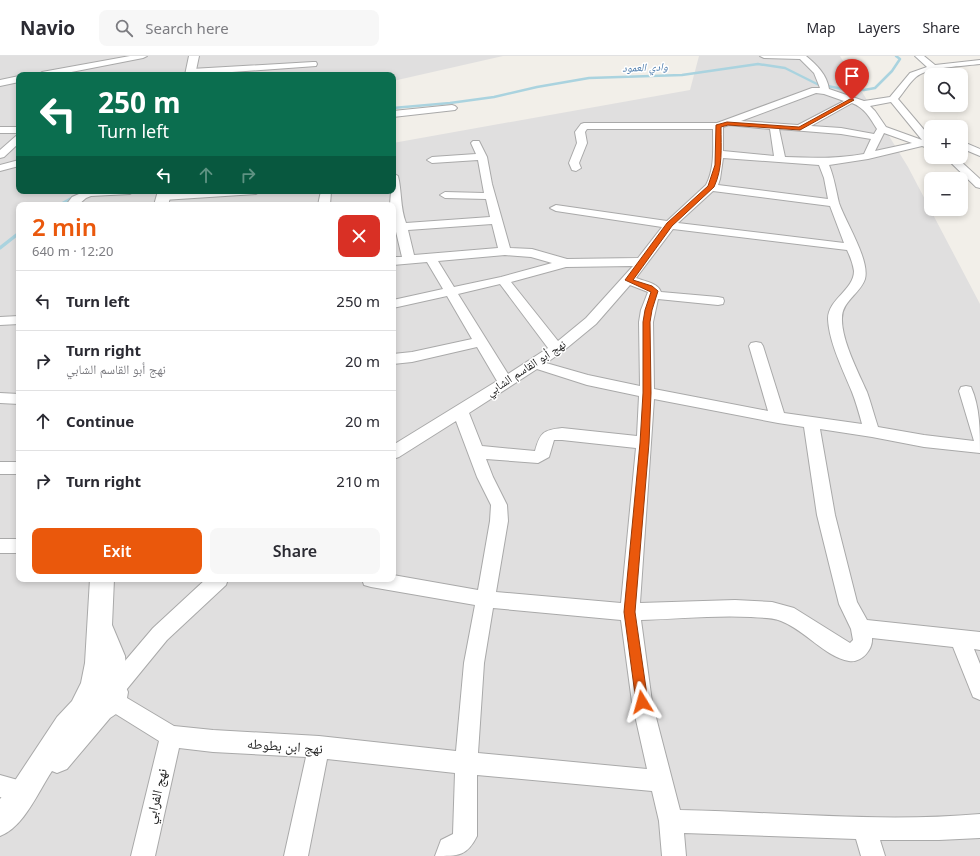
<!DOCTYPE html>
<meta charset="utf-8">
<style>
body{margin:0;font-family:"Noto Sans","Noto Naskh Arabic",sans-serif;background:#f7f7f7;color:#2b2b33;height:100vh;display:flex;flex-direction:column;font-size:15px;white-space:nowrap}
*{box-sizing:border-box;margin:0}
p{font-size:13px;color:#7c7c81}
.icon{flex:none;width:22px;height:22px;fill:none;stroke:currentColor;stroke-width:2;stroke-linecap:round;stroke-linejoin:round}
.map{position:relative;flex:1;overflow:hidden}
.panel{position:absolute;left:16px;top:146px;width:380px;height:380px;display:flex;flex-direction:column;background:#fff;border-radius:8px;box-shadow:0 2px 6px #0003}
.panel>*{flex:none}
.top-card{position:absolute;left:16px;top:16px;width:380px;height:122px;border-radius:8px;box-shadow:0 2px 6px #0003;background:#0b6e4f;color:#fff;overflow:hidden}
.controls{position:absolute;left:924px;top:12px;display:grid;gap:8px}
.controls a{display:grid;place-items:center;width:44px;height:44px;border-radius:8px;background:#fff;box-shadow:0 2px 6px #0003;font-size:20px}
.pin{position:absolute;display:grid;place-items:center;width:34px;height:34px;color:#fff;margin:-41px -17px;border-radius:50% 50% 50% 0;rotate:-45deg;box-shadow:0 0 4px #0007}
.pin .icon{rotate:45deg}
.me{position:absolute;width:44px;margin:-22px;rotate:352deg;stroke-linejoin:round;filter:drop-shadow(0 0 3px #0008)}
.turn{display:flex;align-items:center;gap:14px;height:84px;padding:0 16px;font-size:18px}
.turn .icon{width:52px;height:52px;stroke-width:2.5}
.turn b{display:block;font-size:28px;line-height:34px}
.lanes{display:flex;align-items:center;height:38px;padding:0 16px;background:#0003;justify-content:center;gap:20px;direction:ltr}
.lanes .off{opacity:.35}
.round{display:grid;place-items:center;flex:none;width:42px;height:42px;border-radius:8px;background:#f7f7f7}
.head{display:flex;align-items:center;justify-content:space-between;height:68px;padding:0 16px}
h1{font-size:24px;font-weight:600;line-height:30px;color:#ea580c}
.button{display:flex;gap:8px;margin-top:auto;padding:8px 16px}
.button a{flex:1;height:46px;border-radius:8px;background:#ea580c;color:#fff;font-size:16px;font-weight:600;line-height:46px;text-align:center}
.button a+a{background:#f7f7f7;color:#2b2b33}
ul{padding:0;list-style:none}
li{display:flex;align-items:center;gap:12px;height:60px;padding:0 16px;border-top:1px solid #e1e1e2}
li div{flex:1}
li b{display:block;font-size:15px}
li em{font-style:normal}
header{display:flex;align-items:center;gap:24px;box-sizing:border-box;height:56px;padding:0 20px;background:#fff;border-bottom:1px solid #e1e1e2}
header strong{font-size:19px}
nav{display:flex;gap:22px;margin-inline-start:auto;font-size:14px}
.search{width:280px;height:36px;background:#f7f7f7;display:flex;align-items:center;gap:10px;box-sizing:border-box;padding:0 14px;border-radius:8px;color:#7c7c81;font-size:15px}
.map>svg:first-child{display:block}
.residential{fill:#e0dfdf;fill-rule:evenodd}
.lines{fill:none;stroke-linecap:round;stroke-linejoin:round}
.stream-far1{stroke:#aad3df;stroke-width:2.5}
.stream{stroke:#aad3df;stroke-width:3.5}
.minor-casing{stroke:#a9a9a9;stroke-width:2}
.tertiary-casing{stroke:#a9a9a9;stroke-width:2}
.minor{fill:#fff;fill-rule:evenodd}
.tertiary{fill:#fff;fill-rule:evenodd}
.route{fill:#ea580c;stroke:#983908}
.labels{text-anchor:middle;stroke-width:3;stroke-linejoin:round;paint-order:stroke}
.far-water-label{font-size:11px;font-style:italic;fill:#4a7aab;stroke:#fff}
.street-label{font-size:12px;fill:#222;stroke:#fff}
.near-street-label{font-size:14px;fill:#222;stroke:#fff}
</style>
<header>
<strong>Navio</strong>
<div class="search"><svg class="icon" aria-label="search" viewBox="0 0 24 24"><circle cx="10" cy="10" r="6"/><path d="M15 15l6 6"/></svg>Search here</div>
<nav><a>Map</a><a>Layers</a><a>Share</a></nav>
</header>
<div class="map">
<svg width="980" height="800" viewBox="0 0 980 800">
<rect width="100%" height="100%" fill="#f2efe9"/>
<!-- residential -->
<path class="residential" d="M0 0H503L393 25V19H19V135H393V87L690 34 699 0H840L908 111 980 248V800H0ZM19 149H393V523H19Z"/>
<g class="lines">
<!-- stream-far1 -->
<path class="stream-far1" d="M393 52 450 47 494 41 537 31 589 22 682 19 758 8 785 12 817 28 843 33 864 34 875 32 892 15 900 3 896 0"/>
<!-- stream -->
<path class="stream" d="M60 149 85 135
M0 192 19 177"/>
<!-- minor casing -->
<g class="minor-casing">
<path id="minor" d="M130 0H147L143 2 56 19H38L42 16Z
M760 0H806C817 9 827 19 829 33L864 45 890 41 910 17 927 11 915 0H924L935 9 980 4V8C965 10 927 11 916 21 909 27 904 36 898 43L931 82V93L922 90 868 103 829 109C834 121 836 134 839 147 846 167 870 204 865 223 860 238 842 245 842 262 841 283 858 316 867 336 871 347 874 359 878 371L924 379 974 385 959 335 961 331 966 330 971 331C980 351 980 375 980 397L924 391 872 381 820 373 835 459 857 546 867 564 980 576V594L974 593 980 608V644L973 641 953 591 872 582C873 593 862 607 849 605 825 601 805 574 781 565 772 561 761 562 751 561 714 559 677 563 641 564L652 646 680 754C780 756 880 767 980 758V782L939 784H880L885 800H861L856 783 684 777 686 800H662L659 765 652 735 477 719V780C467 800 459 800 435 800L441 784 453 778 455 717 327 703 308 800H284L306 701 213 696 179 692 155 800H131L159 685 106 652 103 645 107 637 105 632 108 625 153 572 206 523H228L226 529 167 584 122 639 174 670 213 674 319 680 456 695 464 607 475 549 371 531 364 529 362 523H393V519L478 534 490 465 491 449 477 421 456 365 399 401 393 403V389L497 325 477 291 412 306 393 308V298L412 296 472 283 447 240 393 252V244L443 233 427 206 393 209V201H402L393 163V149H390L391 135H393V117L398 120C402 136 400 152 406 167L490 161 486 143 445 142 440 139 445 136 484 137 478 104 432 107 427 104 432 101 476 98 471 87 473 85H479L487 101 492 128 510 192 532 193 567 203 638 202 662 171 556 155 550 152 556 149 667 165 706 129C715 112 713 92 713 73H587L585 76 587 87 579 107 581 112 576 115 572 114 569 107 577 87 575 76 581 68 584 67H717L812 32H820L814 17 800 3 764 2ZM816 37 824 38 844 45 798 69 741 65ZM891 46 922 84 886 71 875 55 870 50ZM852 47C865 52 870 62 877 73L874 78 841 72 811 70ZM729 69 770 73 774 100 723 95V71ZM779 73 841 78 871 83 864 98C837 103 812 102 785 101ZM884 77 912 87 875 95ZM723 102 819 109 824 122 828 143 718 129 720 123ZM713 135 830 150 844 187 678 167ZM492 168 498 192 414 199 408 174ZM673 173 847 194C850 200 853 208 854 215 854 234 828 243 828 263 829 286 843 314 852 336 856 346 859 357 862 368L784 357 763 290 761 287 756 286 751 287 749 290 768 355 654 333 653 266 658 243 718 249 723 248 724 245 723 242 718 241 661 236C658 227 644 225 636 222ZM505 199 531 201 552 207 501 221 454 231 438 205ZM633 210 586 262 558 285 511 226 566 211ZM500 228 548 292 508 318 458 238ZM630 229 648 236 641 254 639 266 640 330 588 319 546 307 562 296 596 268ZM537 313 587 329 639 340 637 380 562 372C543 374 540 377 535 395L482 390 469 357ZM654 343 778 367 804 371 817 459 839 548 851 573 853 584 850 587 794 552 772 546 735 544 640 547ZM554 384H562L636 392 621 547 496 536 508 465 507 449 493 421 486 403 538 407 549 401ZM493 552 621 564 632 646 647 713 478 697 484 607Z
M313 6H316L317 8 316 10 191 19 187 16 191 13Z
M19 20V26L0 30V24Z
M452 49 455 50 457 52 455 54 393 61V55Z
M0 71H19V77H0Z
M19 79V87L4 101 0 102V94L16 80Z
M961 85 980 93V100L961 92Z
M945 101H956L980 123V132L976 131Z
M19 104V110L0 115V109Z
M86 135H135L130 138 91 140 86 142 78 149H66L72 141Z
M205 135H261L256 138 163 144 158 141 163 138Z
M321 135H331L330 149H318Z
M19 260V268L0 269V261Z
M0 337 19 338V348L0 347Z
M0 406H19V418H0Z
M0 483H19V497H0Z
M0 719 32 728 35 736 32 744 24 747 0 741Z"/>
</g>
<!-- tertiary casing -->
<g class="tertiary-casing">
<path id="tertiary" d="M189 0H199L195 19H185Z
M158 135H172L168 149H154Z
M90 523H114L112 569 125 600 126 613 125 629 128 636 127 642 119 656 110 662 67 713 57 717 52 715C38 736 24 771 0 780V743L14 726 57 661 72 645 81 627 85 607Z"/>
</g>
<!-- minor -->
<use href="#minor" class="minor"/>
<!-- tertiary -->
<use href="#tertiary" class="tertiary"/>
</g>
<!-- route -->
<path class="route" d="M850 43 854 44 800 74 728 69 721 71C721 92 723 112 714 131L672 170 633 224 652 230 658 235 652 254 650 266 651 337 649 387 635 556 648 646 646 650 642 652 638 650 636 646 624 556 640 387 643 337V266L645 254 651 236 625 224 667 167 708 130 715 109 716 69 727 66 799 71Z"/>
<g class="labels">
<!-- far-water labels -->
<g class="far-water-label">
<text transform="translate(645 11) rotate(-2)" y="4">وادي العمود</text>
</g>
<!-- street labels -->
<g class="street-label">
<text transform="translate(526 312) rotate(-33)" y="4">نهج أبو القاسم الشابي</text>
</g>
<!-- near-street labels -->
<g class="near-street-label">
<text transform="translate(285 690) rotate(4)" y="5">نهج ابن بطوطه</text>
<text transform="translate(156 740) rotate(-77)" y="5">نهج الفرابي</text>
</g>
</g>
</svg>
<div class="controls">
<a><svg class="icon" aria-label="search" viewBox="0 0 24 24"><circle cx="10" cy="10" r="6"/><path d="M15 15l6 6"/></svg></a>
<a>+</a>
<a>−</a>
</div>
<div class="pin" style="left:852px;top:44px;background:#d93025"><svg class="icon" aria-label="arrive" viewBox="0 0 24 24"><path d="M6 21V4h12l-3 4 3 4H6"/></svg></div>
<svg class="me" style="left:642px;top:646px" viewBox="-20 -20 40 40"><path d="M0-17L14 15 0 8-14 15z" fill="#ea580c" stroke="#fff" stroke-width="4"/></svg>
<div class="top-card">
<div class="turn"><svg class="icon" aria-label="left" viewBox="0 0 24 24"><path d="M17 20v-9H6M10 6l-5 5 5 5"/></svg><div><b>250 m</b>Turn left</div></div>
<div class="lanes"><svg class="icon" aria-label="left" viewBox="0 0 24 24"><path d="M17 20v-9H6M10 6l-5 5 5 5"/></svg><svg class="icon off" aria-label="ahead" viewBox="0 0 24 24"><path d="M12 20V5M6 11l6-6 6 6"/></svg><svg class="icon off" aria-label="right" viewBox="0 0 24 24"><path d="M7 20v-9h11M14 6l5 5-5 5"/></svg></div>
</div>
<section class="panel">
<div class="head"><div><h1>2 min</h1><p>640 m · 12:20</p></div><a class="round" style="background:#d93025;color:#fff"><svg class="icon" aria-label="close" viewBox="0 0 24 24"><path d="M6 6l12 12M18 6L6 18"/></svg></a></div>
<ul>
<li><svg class="icon" aria-label="left" viewBox="0 0 24 24"><path d="M17 20v-9H6M10 6l-5 5 5 5"/></svg><div><b>Turn left</b></div><em>250 m</em></li>
<li><svg class="icon" aria-label="right" viewBox="0 0 24 24"><path d="M7 20v-9h11M14 6l5 5-5 5"/></svg><div><b>Turn right</b><p>نهج أبو القاسم الشابي</p></div><em>20 m</em></li>
<li><svg class="icon" aria-label="ahead" viewBox="0 0 24 24"><path d="M12 20V5M6 11l6-6 6 6"/></svg><div><b>Continue</b></div><em>20 m</em></li>
<li><svg class="icon" aria-label="right" viewBox="0 0 24 24"><path d="M7 20v-9h11M14 6l5 5-5 5"/></svg><div><b>Turn right</b></div><em>210 m</em></li>
</ul>
<div class="button"><a>Exit</a><a>Share</a></div>
</section>
</div>
